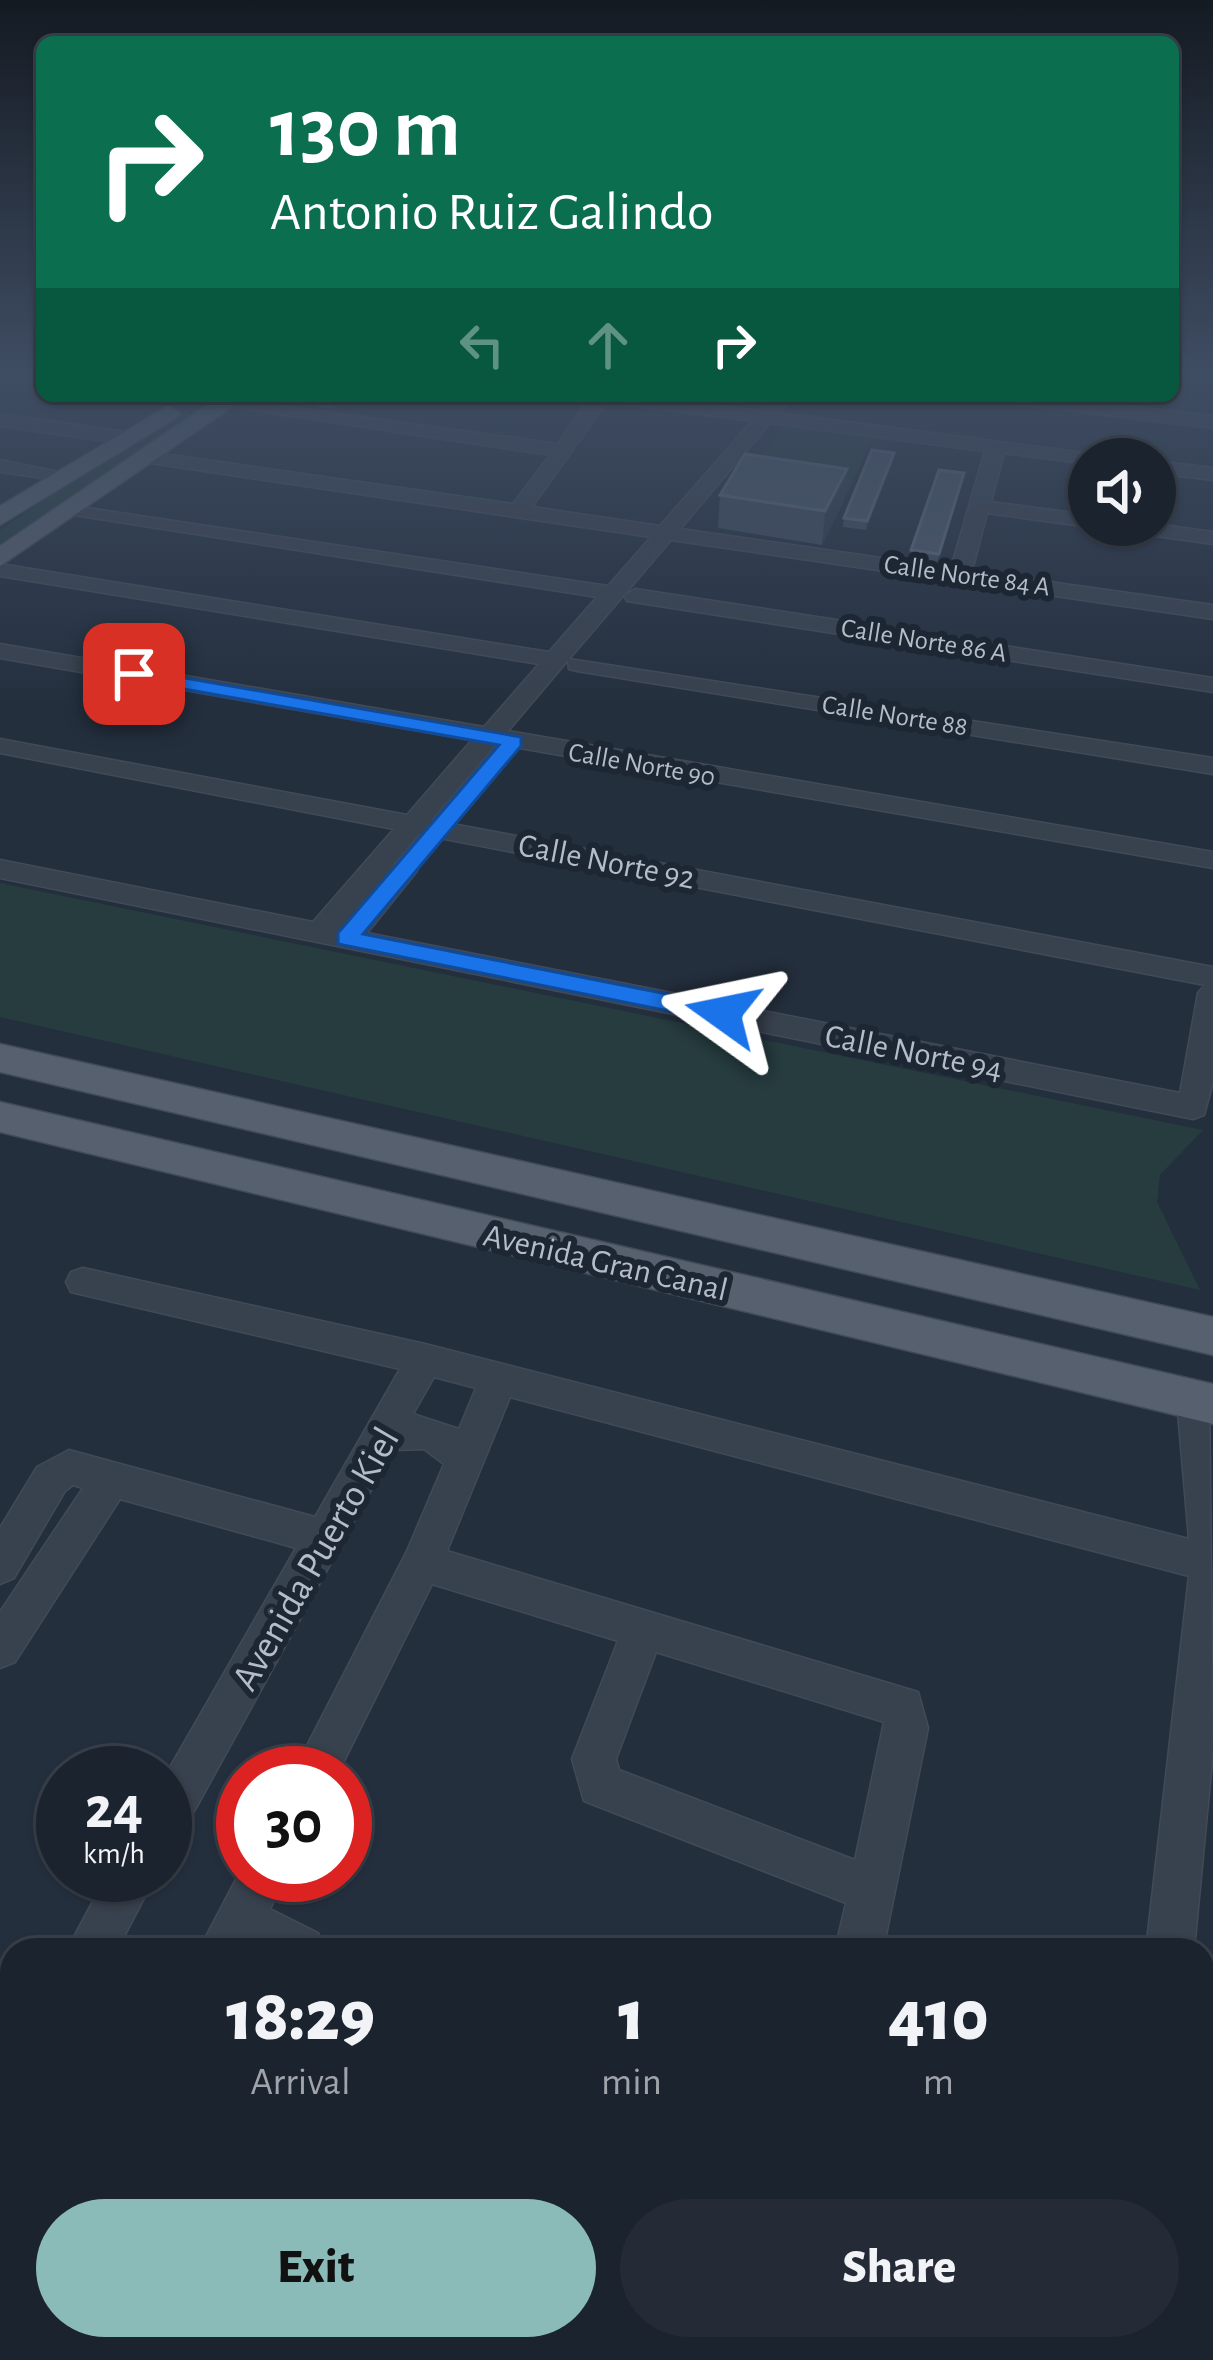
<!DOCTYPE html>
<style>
body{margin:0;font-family:"Alegreya Sans",sans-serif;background:#242b36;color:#f1f3f6;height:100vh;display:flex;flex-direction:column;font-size:45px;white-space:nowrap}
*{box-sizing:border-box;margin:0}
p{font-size:39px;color:#a0a4aa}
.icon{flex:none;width:66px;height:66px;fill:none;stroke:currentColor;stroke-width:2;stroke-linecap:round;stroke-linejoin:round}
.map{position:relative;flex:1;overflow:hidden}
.panel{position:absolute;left:0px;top:1938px;width:1215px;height:423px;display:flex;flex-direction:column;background:#1b232e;border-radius:36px 36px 0 0;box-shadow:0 3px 9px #0004,0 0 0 3px #39404a}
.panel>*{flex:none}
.top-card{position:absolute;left:36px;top:36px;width:1143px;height:366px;border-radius:18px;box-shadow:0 3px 9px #0004,0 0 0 3px #39404a;background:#0b6e4f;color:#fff;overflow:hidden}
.fabs{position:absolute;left:1068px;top:438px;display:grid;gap:24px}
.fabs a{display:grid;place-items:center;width:108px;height:108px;border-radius:50%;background:#1b232e;box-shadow:0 3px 9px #0004,0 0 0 3px #39404a;font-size:60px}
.speed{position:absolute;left:36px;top:1746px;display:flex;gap:24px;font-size:60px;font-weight:700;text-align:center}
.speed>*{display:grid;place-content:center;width:156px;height:156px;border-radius:50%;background:#1b232e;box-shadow:0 3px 9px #0004,0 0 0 3px #39404a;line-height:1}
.speed small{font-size:30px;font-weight:400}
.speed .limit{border:18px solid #d22;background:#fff;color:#111}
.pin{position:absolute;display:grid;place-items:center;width:102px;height:102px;color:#fff;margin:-51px;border-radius:24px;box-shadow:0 6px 18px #0006}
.me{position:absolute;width:132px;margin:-66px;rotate:282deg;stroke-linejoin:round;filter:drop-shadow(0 0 9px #0008)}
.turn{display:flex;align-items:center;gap:42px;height:252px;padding:0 36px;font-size:54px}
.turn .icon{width:156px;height:156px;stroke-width:2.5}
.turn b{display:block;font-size:84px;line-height:102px}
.lanes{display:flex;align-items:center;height:114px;padding:0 36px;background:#0003;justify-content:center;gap:60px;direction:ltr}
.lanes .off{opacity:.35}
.eta{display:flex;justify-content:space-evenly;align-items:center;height:204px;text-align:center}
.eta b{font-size:72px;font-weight:800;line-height:84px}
.button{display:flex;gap:24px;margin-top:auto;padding:24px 36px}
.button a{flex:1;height:138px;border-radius:72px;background:#8bbbb9;color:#111;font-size:48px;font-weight:800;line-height:138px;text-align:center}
.button a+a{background:#242b36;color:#f1f3f6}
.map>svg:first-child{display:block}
.green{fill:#263c3f}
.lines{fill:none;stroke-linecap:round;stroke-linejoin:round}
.minor-casing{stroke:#414a57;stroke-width:3}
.major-casing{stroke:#414a57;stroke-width:3}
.minor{fill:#38414e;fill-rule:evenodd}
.major{fill:#56606e;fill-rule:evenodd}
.wall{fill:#3f4b5c}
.shaded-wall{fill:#2f3b4b}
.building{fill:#4b5868;stroke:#5c6777;stroke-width:3}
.route{fill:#1a73e8;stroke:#114b97;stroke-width:3}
.labels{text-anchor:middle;stroke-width:12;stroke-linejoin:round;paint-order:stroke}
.far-street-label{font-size:27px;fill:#b4bcc9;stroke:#1d2633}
.street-label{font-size:33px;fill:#b4bcc9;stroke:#1d2633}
.near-street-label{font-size:39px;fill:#b4bcc9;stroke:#1d2633}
</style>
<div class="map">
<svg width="1213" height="2360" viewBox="0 0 1213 2360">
<rect width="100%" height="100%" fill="#242f3e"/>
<!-- green -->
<path class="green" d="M184 411 196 415 0 549V530L160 422Z
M784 425 872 438 843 503 743 487Z
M0 883 1203 1130 1160 1175 1157 1202 1200 1290 0 1017Z"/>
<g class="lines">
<!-- minor casing -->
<g class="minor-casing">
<path id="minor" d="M1 375H42V384Z
M160 396H209L558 444 590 396H642L761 411 774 396H793L779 413 1100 455 1103 459H1089V464L1004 453 991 502 1089 515V525H1097L1089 527 987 513 972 571 1213 605V619L671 540 569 659 1213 758V774L577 671 569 669 568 660 508 731 1213 852V868L496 744 431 820 1213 967V1082L1204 1115 1193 1119 0 878V860L313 922 394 829 0 753V739L407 815 472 740 0 658V644L484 727 539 664 0 576V564L549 652 597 597 74 515 67 513V505L608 586 651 537 143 462V454L150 452 513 504 550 455ZM607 402 752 421 660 526 532 507ZM770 423 985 451 951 568 680 529ZM419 834 1205 985 1198 993 1180 1093 367 933 417 871 403 862 393 865 340 927Z
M990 396H1045L1213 416V428L999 402Z
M0 414 127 432 137 438 127 444 0 426Z
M0 460 74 475 64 481 0 472Z
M1155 461 1213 468V480L1155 473Z
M1155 524 1213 532V544L1120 531 1110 525Z
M635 589 1213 678V692L627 601 624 596Z
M83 1268 425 1344 1189 1539 1177 1401 1183 1390 1196 1385 1209 1390 1213 1750 1194 1950H1146L1189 1576 510 1397 447 1551 918 1692 928 1728 883 1950H835L846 1903 584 1801 572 1759 618 1641 432 1584 338 1773H293L407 1551 444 1464 424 1449 393 1450 181 1835 165 1841V1776L296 1548 120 1499 15 1662 0 1668V1612L83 1488 73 1485 65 1491 14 1578 0 1584V1528L37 1467 69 1450 315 1517 400 1369 71 1292 66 1282 71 1272ZM434 1377 476 1388 459 1429 413 1414ZM656 1652 884 1722 855 1860 619 1770 616 1759Z
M243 1866V1875H286L270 1909 318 1933 325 1950H199Z
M107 1875H156L117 1950H67Z
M12 2067V2135L0 2140V2072Z
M0 2208 12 2212V2264L0 2260Z
M12 2322V2349H40L36 2360H0V2327Z
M338 2349H392L389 2360H333Z
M1100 2349H1154V2360H1098Z"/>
</g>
<!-- major casing -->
<g class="major-casing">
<path id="major" d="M220 396H248L0 566V546Z
M168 406 180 413 176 418 0 525V506Z
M0 1044 1213 1317V1355L0 1072Z
M0 1102 1213 1384V1424L0 1132Z"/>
</g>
<!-- minor -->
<use href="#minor" class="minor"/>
<!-- major -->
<use href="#major" class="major"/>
</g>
<!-- wall -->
<path class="wall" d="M316 396H346L334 409 317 407Z
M893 461 866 530 843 527 844 518Z
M847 469 843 502 822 545 718 528 720 495Z
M964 473 937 563 910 559 911 550Z"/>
<!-- shaded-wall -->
<path class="shaded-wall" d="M332 396H346L334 409Z
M894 453 893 461 866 530 867 521Z
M847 469 843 502 822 545 825 511Z"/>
<!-- building -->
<path class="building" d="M872 450 894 453 867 521 844 518Z
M745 454 847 469 825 511 720 495Z
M939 470 964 473 939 554 911 550Z"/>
<!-- sky -->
<linearGradient id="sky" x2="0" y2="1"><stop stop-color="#141a22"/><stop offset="0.53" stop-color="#3f4d63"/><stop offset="1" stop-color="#3f4d63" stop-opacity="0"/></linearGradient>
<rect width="1213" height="706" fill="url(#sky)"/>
<!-- route -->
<path class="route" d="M134 669 521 737V746L363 934 723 1005 735 1013 723 1022 338 944V933L499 745 127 679V670Z"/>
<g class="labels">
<!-- far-street labels -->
<g class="far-street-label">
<text transform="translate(967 575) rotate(8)" y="9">Calle Norte 84 A</text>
<text transform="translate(924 640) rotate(9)" y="9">Calle Norte 86 A</text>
<text transform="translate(895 715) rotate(9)" y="9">Calle Norte 88</text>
<text transform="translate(642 764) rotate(10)" y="9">Calle Norte 90</text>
</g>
<!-- street labels -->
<g class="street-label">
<text transform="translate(607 860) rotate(11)" y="12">Calle Norte 92</text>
<text transform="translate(914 1051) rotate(11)" y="12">Calle Norte 94</text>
<text transform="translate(606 1261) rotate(13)" y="12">Avenida Gran Canal</text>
</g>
<!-- near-street labels -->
<g class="near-street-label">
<text transform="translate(314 1558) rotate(-60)" y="14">Avenida Puerto Kiel</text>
</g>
</g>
</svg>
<div class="fabs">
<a><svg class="icon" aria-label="sound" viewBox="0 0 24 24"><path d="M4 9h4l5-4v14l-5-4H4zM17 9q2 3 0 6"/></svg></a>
</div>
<div class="speed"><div>24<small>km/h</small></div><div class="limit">30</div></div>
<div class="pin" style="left:134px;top:674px;background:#d93025"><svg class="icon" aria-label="arrive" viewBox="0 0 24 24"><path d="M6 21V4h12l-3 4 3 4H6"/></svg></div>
<svg class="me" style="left:723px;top:1013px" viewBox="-20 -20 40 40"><path d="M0-17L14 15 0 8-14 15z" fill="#1a73e8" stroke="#fff" stroke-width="4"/></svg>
<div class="top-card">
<div class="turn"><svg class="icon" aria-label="right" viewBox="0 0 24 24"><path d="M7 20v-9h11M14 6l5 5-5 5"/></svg><div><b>130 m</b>Antonio Ruiz Galindo</div></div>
<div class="lanes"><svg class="icon off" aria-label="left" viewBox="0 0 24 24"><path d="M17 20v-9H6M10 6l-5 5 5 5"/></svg><svg class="icon off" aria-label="ahead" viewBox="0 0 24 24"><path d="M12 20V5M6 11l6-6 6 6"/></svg><svg class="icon" aria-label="right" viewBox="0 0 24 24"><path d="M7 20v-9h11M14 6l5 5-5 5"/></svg></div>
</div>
<section class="panel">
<div class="eta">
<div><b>18:29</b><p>Arrival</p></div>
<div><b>1</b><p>min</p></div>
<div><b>410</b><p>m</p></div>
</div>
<div class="button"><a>Exit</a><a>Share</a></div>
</section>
</div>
